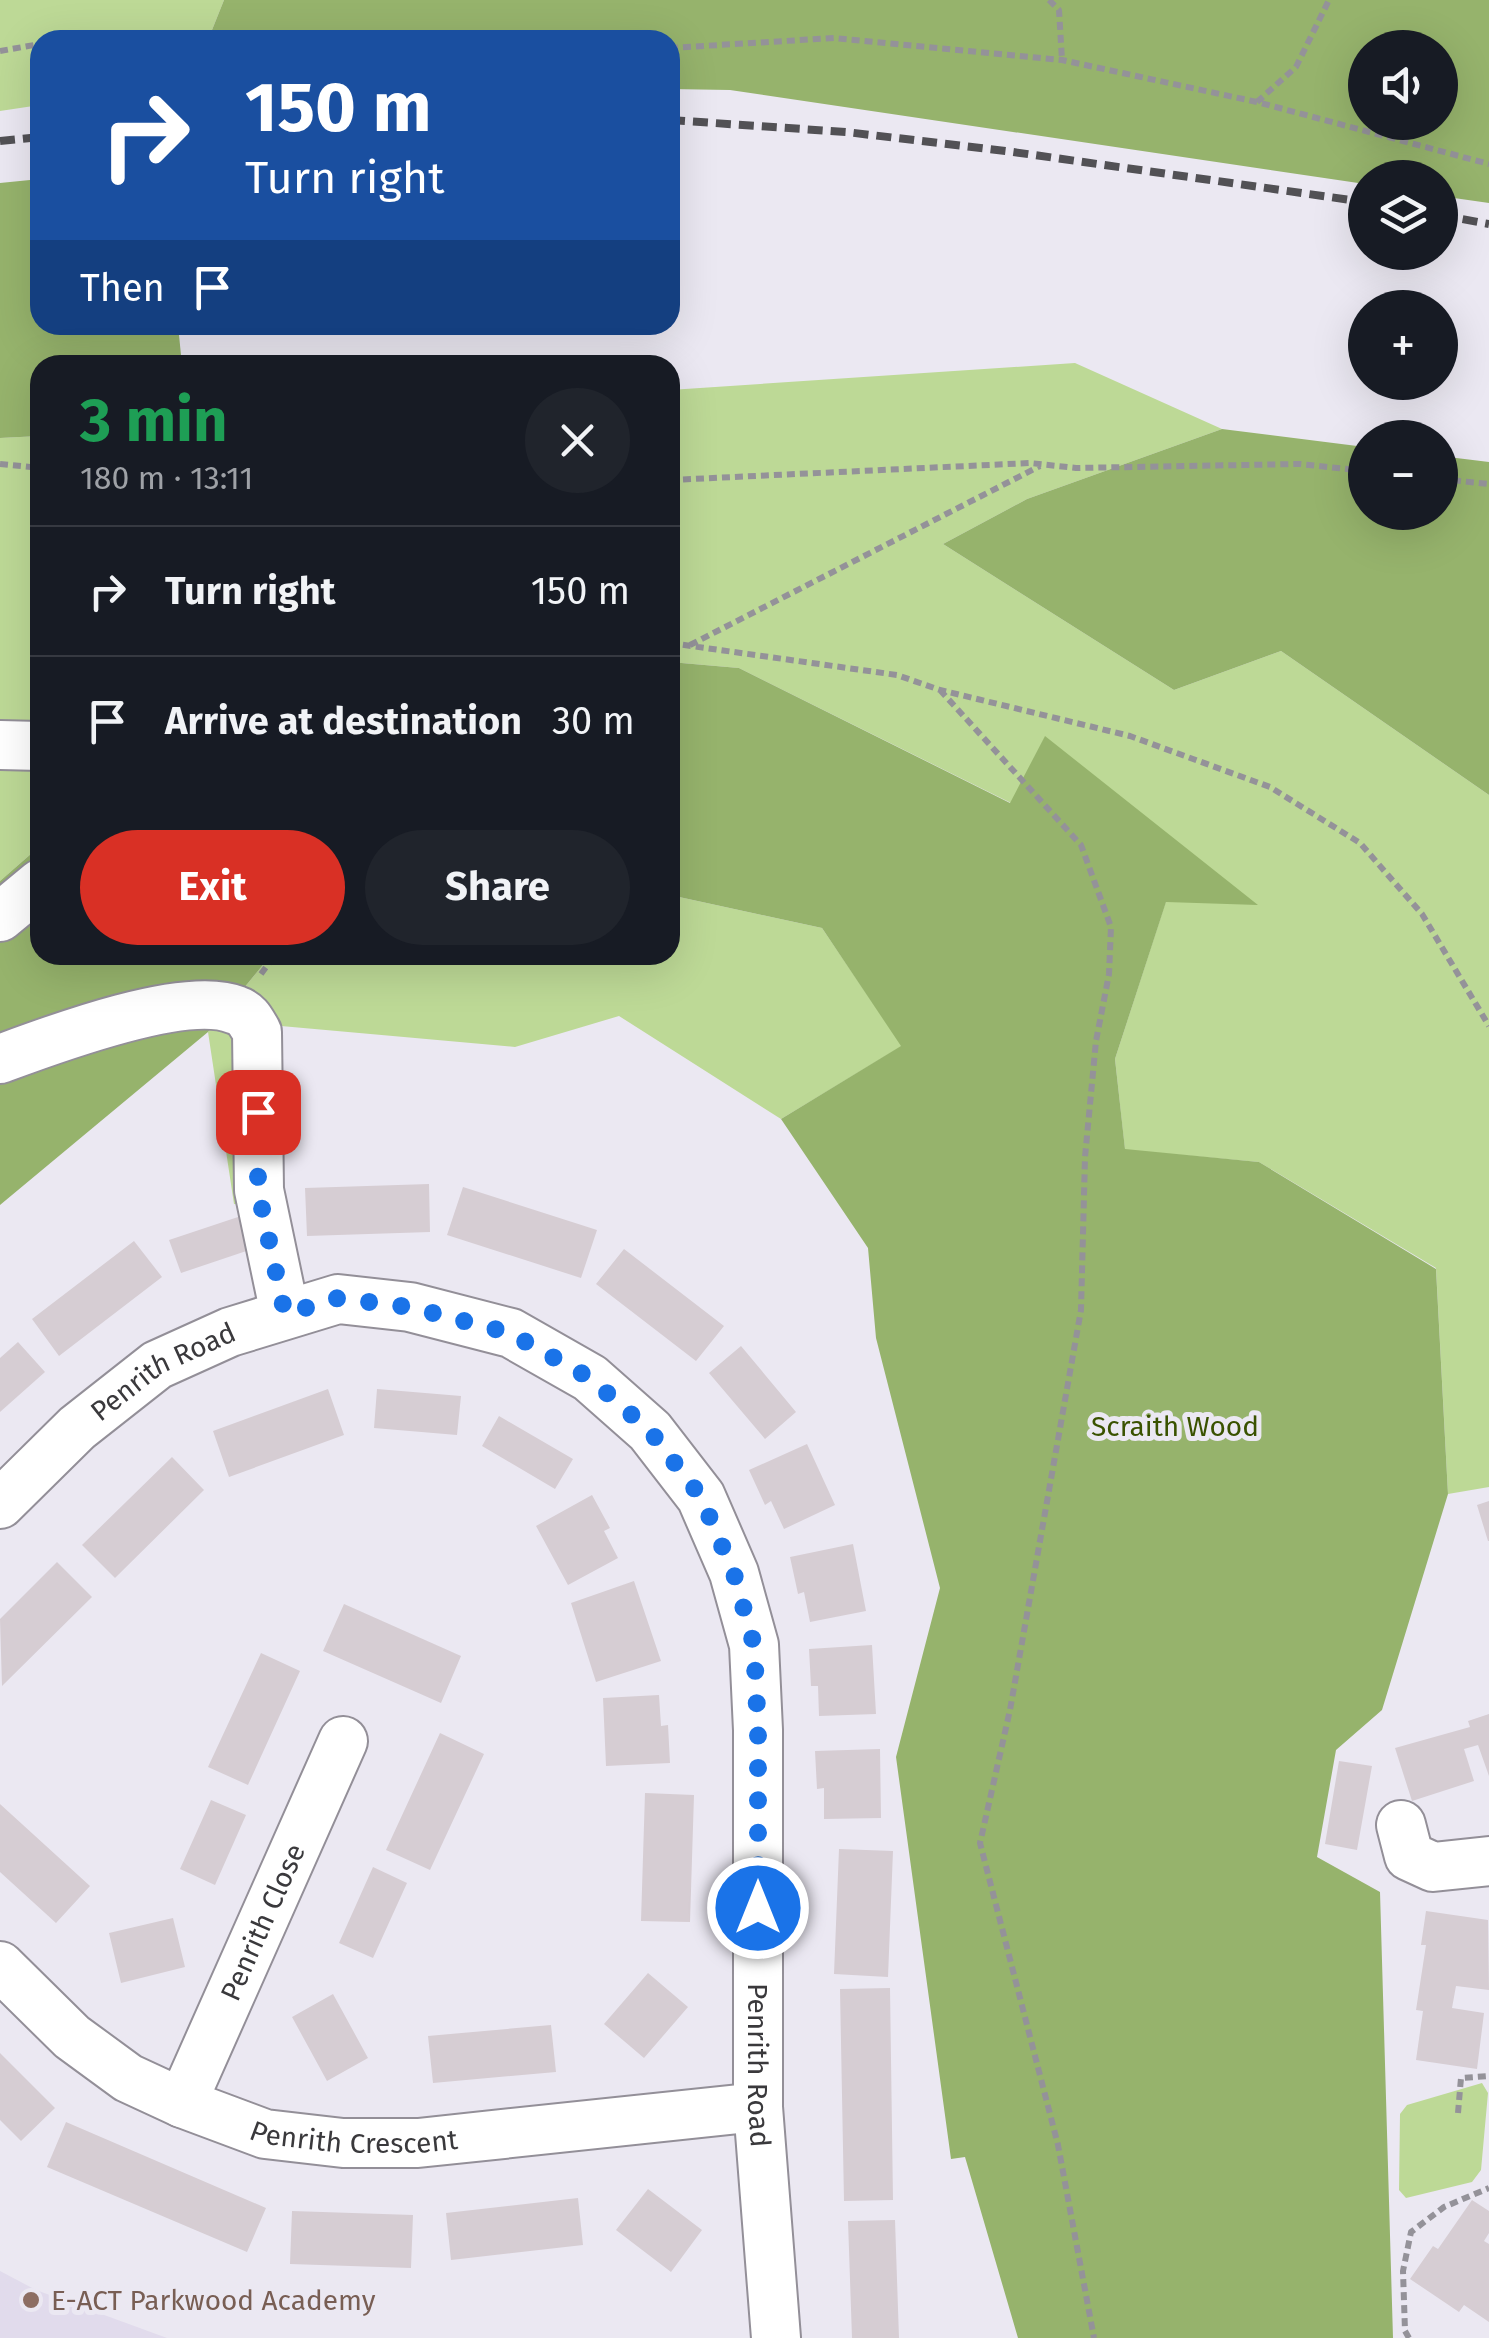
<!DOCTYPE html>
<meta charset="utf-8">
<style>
body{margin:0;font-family:"Fira Sans",sans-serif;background:#20242c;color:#f1f3f6;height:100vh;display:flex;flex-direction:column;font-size:38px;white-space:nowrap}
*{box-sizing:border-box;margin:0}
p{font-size:32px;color:#9ea1a6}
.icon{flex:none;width:55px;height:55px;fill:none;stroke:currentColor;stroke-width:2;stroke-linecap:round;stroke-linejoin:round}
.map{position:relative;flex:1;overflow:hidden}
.sheet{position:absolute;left:30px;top:355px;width:650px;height:610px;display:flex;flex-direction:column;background:#171b24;border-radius:30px;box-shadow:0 10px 40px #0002}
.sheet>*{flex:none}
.top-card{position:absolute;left:30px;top:30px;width:650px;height:305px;border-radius:30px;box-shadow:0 10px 40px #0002;background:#1a4fa0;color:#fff;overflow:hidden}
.controls{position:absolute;left:1348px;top:30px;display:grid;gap:20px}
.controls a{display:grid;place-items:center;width:110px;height:110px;border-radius:50%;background:#171b24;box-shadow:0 10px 40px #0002;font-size:50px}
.pin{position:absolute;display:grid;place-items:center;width:85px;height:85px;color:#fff;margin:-42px;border-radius:20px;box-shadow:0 5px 15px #0006}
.me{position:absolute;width:110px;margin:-55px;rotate:0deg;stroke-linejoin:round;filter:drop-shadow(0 0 8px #0008)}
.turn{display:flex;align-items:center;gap:35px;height:210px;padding:0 50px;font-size:45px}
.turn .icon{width:130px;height:130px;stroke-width:2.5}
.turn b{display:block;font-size:70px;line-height:85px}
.then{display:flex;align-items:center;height:95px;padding:0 50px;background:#0003;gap:20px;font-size:38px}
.round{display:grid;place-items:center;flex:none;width:105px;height:105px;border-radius:52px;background:#20242c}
.overview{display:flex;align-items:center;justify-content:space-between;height:170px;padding:0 50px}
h1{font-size:60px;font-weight:700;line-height:75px;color:#1e9e55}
.button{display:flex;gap:20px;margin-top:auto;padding:20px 50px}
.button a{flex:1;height:115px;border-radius:60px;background:#d93025;color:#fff;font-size:40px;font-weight:700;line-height:115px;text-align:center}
.button a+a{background:#20242c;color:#f1f3f6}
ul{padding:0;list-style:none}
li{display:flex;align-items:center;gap:30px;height:130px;padding:0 50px;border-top:2px solid #363941}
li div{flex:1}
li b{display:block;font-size:38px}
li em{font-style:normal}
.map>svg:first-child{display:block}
.built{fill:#e1dbec}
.green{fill:#bdd996}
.forest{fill:#96b36c;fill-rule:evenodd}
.building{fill:#d6cdd3}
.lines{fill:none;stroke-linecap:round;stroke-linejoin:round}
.minor-casing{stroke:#938f98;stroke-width:52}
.path{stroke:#949299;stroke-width:6;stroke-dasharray:8 5;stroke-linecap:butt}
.minor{stroke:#fff;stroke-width:48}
.rail{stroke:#525155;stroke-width:8;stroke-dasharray:15 8;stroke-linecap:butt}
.route{stroke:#1a73e8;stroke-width:18;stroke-dasharray:0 32.4}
.education-dot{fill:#8d6e63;stroke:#ebe8f2;stroke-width:4}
.labels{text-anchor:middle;stroke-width:10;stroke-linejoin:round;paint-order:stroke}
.street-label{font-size:28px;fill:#3a393c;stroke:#ebe8f2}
.park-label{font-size:28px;fill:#3a5200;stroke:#ebe8f2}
.education-label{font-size:28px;fill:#785e54;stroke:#ebe8f2;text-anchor:start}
</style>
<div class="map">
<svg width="1489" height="2338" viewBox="0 0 1489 2338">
<rect width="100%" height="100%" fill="#ebe8f2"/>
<!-- built -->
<path class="built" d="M0 2271 36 2290 167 2338H0Z"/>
<!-- green -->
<path class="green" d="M0 0H224L208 40H40V105L0 111Z
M1075 363 1222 429 1027 499 943 544 1174 690 1281 651 1489 795V1487L1448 1494 1436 1268 1259 1162 1125 1150 1115 1059 1166 901 1255 904 1045 737 1011 803 739 668 670 662V390Z
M40 436V846L0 881V438Z
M670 895 822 928 902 1046 781 1119 619 1016 515 1047 281 1026 251 1205 234 1204 208 1032 271 955H670Z
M1482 2083 1488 2093 1481 2170 1472 2182 1406 2198 1399 2190 1400 2114 1407 2105Z"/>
<!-- forest -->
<path class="forest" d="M224 0H1489V203L1440 196V178H1365V184L730 90 670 89V40H208ZM1365 48H1440V122H1365Z
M40 179V325H178L182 365H40V436L0 438V183Z
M1222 429 1365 447V512H1440V456L1489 462V795L1281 651 1174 690 943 544 1027 499Z
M670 662 739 668 1010 803 1045 736 1258 905 1166 902 1115 1059 1125 1149 1259 1162 1436 1269 1448 1494 1382 1710 1336 1750 1317 1857 1380 1892 1393 2338H1018L965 2157 951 2159 896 1757 940 1588 876 1338 868 1248 781 1119 901 1046 822 928 670 895Z
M40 846V955H271L208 1032 0 1205V881Z"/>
<!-- building -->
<path class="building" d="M429 1184 430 1232 307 1236 305 1188Z
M463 1187 597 1230 581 1278 447 1235Z
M247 1214 258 1247 181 1273 169 1240Z
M134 1241 162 1277 59 1356 32 1319Z
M624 1249 724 1326 696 1361 596 1284Z
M18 1342 45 1372 0 1412V1358Z
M741 1346 796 1412 765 1439 709 1373Z
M328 1389 344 1435 229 1477 213 1431Z
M377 1389 461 1396 457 1435 374 1428Z
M499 1416 573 1459 555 1489 482 1446Z
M807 1444 835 1505 784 1529 771 1501 765 1505 749 1470Z
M172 1457 204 1490 115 1578 82 1545Z
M592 1495 610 1528 604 1531 618 1558 568 1585 536 1526Z
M1489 1501V1541H1488L1477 1505Z
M853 1544 866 1611 810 1622 804 1592 798 1594 790 1557Z
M57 1562 92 1597 2 1686 0 1619Z
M634 1581 661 1661 596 1682 571 1603Z
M344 1604 461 1656 441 1703 323 1651Z
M872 1645 876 1714 819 1716 818 1686H811L809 1649Z
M261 1653 300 1671 248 1785 208 1767Z
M659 1695 661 1726 668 1725 670 1763 606 1766 603 1698Z
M1489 1714V1776L1478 1745 1464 1749 1474 1781 1412 1801 1395 1748 1470 1727 1468 1721Z
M440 1733 484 1754 430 1870 386 1850Z
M880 1749 881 1818 824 1819V1788L817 1789 815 1751Z
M1339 1761 1372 1766 1357 1850 1325 1844Z
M645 1793 694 1795 690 1922 641 1921Z
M211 1800 246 1815 215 1885 180 1869Z
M0 1804 90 1886 56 1923 0 1872Z
M839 1849 893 1851 888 1977 834 1974Z
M373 1867 407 1883 373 1958 339 1943Z
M1426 1911 1488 1920 1489 1990 1456 1986 1452 2008 1484 2013 1477 2069 1416 2060 1423 2011 1416 2010 1426 1945H1421Z
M173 1918 185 1967 121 1983 109 1933Z
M648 1973 688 2007 644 2058 604 2024Z
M890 1988 893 2200 844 2201 840 1989Z
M333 1994 368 2058 327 2081 292 2017Z
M551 2025 556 2072 433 2083 428 2036Z
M0 2053 55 2108 21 2141 0 2120Z
M66 2122 266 2208 247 2252 47 2167Z
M648 2189 702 2230 671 2272 616 2230Z
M578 2198 583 2245 451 2260 446 2213Z
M1472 2200 1489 2211V2233L1484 2241 1489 2244V2322L1464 2305 1459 2312 1410 2279 1433 2246 1438 2249Z
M292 2211 413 2215 411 2268 290 2264Z
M895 2220 899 2338H852L848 2221Z"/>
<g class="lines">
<!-- minor casing -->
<g class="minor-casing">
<g id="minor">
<path d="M0 745 40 746"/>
<path d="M0 917 40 884"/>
<path d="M0 1059C51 1040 186 989 236 1010 248 1014 251 1022 257 1032L259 1190 285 1314"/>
<path id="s1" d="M0 1504 77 1428 157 1365 230 1332 338 1299 410 1307 511 1333 590 1378 650 1431 701 1497 734 1573 754 1645 758 1730V2107L776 2338"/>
<path d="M1401 1825 1409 1856 1433 1867 1489 1861"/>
<path id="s2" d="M0 1966 72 2037 128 2078 182 2103 265 2134 343 2143H418L758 2107"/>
<path id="s3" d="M182 2103 343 1741"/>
</g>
</g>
<!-- path -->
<path class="path" d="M1049 0 1059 10 1062 60
M59 40 80 36 201 40
M670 48 834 38 1062 60 1257 102 1489 164
M0 51 40 44
M1257 102 1296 67 1329 0
M0 464 40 468
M1440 479 1489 484
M670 480 1030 463 1076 468 1300 464 1365 471
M670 643 897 675 940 690 1130 736 1270 787 1360 843 1422 914 1489 1026
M690 645 1040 466
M940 690 1081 845 1111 927 1109 974 1096 1041 1085 1157 1081 1310 1010 1710 980 1843 1058 2145 1094 2338
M261 974 275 955
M1458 2113 1461 2078 1489 2076
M1409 2338 1405 2331 1403 2271 1411 2232 1444 2207 1489 2188"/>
<!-- minor -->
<use href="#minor" class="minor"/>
<!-- rail -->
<path class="rail" d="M670 120 846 132 1006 151 1365 202
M0 141 40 137
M1440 215 1489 224"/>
</g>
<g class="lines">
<!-- route -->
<path class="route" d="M258 1112V1190L285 1314 338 1298 410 1307 510 1333 590 1378 650 1431 701 1497 734 1574 754 1645 758 1730V1908"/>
</g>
<!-- markers -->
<circle class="education-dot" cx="31" cy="2300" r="10"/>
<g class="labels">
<!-- street labels -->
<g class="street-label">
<text dy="10" stroke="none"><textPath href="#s1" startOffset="212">Penrith Road</textPath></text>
<text dy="10" stroke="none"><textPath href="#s3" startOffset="198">Penrith Close</textPath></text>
<text dy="10" stroke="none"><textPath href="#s1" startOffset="1412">Penrith Road</textPath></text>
<text dy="10" stroke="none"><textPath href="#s2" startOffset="408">Penrith Crescent</textPath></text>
</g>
<!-- park labels -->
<g class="park-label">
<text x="1175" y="1436">Scraith Wood</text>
</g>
<!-- education labels -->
<g class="education-label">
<text x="51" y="2310">E-ACT Parkwood Academy</text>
</g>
</g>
</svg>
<div class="controls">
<a><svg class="icon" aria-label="sound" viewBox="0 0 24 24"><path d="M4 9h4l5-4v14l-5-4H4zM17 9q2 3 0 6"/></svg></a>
<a><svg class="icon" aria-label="layers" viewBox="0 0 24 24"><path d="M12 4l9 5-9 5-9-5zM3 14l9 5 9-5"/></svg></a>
<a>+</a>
<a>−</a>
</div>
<div class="pin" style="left:258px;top:1112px;background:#d93025"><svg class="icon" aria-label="arrive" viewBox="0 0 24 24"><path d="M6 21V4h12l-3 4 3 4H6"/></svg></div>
<svg class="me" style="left:758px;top:1908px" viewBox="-20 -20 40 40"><circle r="17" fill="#1a73e8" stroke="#fff" stroke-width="3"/><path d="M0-11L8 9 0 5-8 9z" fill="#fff"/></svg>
<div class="top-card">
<div class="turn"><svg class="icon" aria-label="right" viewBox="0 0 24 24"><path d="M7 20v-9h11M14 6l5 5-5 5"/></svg><div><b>150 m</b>Turn right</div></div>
<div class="then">Then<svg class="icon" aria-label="arrive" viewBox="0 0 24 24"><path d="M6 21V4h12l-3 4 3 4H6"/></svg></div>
</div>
<section class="sheet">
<div class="overview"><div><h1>3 min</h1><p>180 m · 13:11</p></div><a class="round"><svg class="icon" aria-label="close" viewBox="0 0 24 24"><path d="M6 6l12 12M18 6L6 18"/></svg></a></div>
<ul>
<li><svg class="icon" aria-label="right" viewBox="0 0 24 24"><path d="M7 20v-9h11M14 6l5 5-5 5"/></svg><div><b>Turn right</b></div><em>150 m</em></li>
<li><svg class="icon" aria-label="arrive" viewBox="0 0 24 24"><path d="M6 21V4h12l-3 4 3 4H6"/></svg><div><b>Arrive at destination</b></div><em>30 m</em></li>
</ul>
<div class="button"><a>Exit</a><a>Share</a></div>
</section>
</div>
